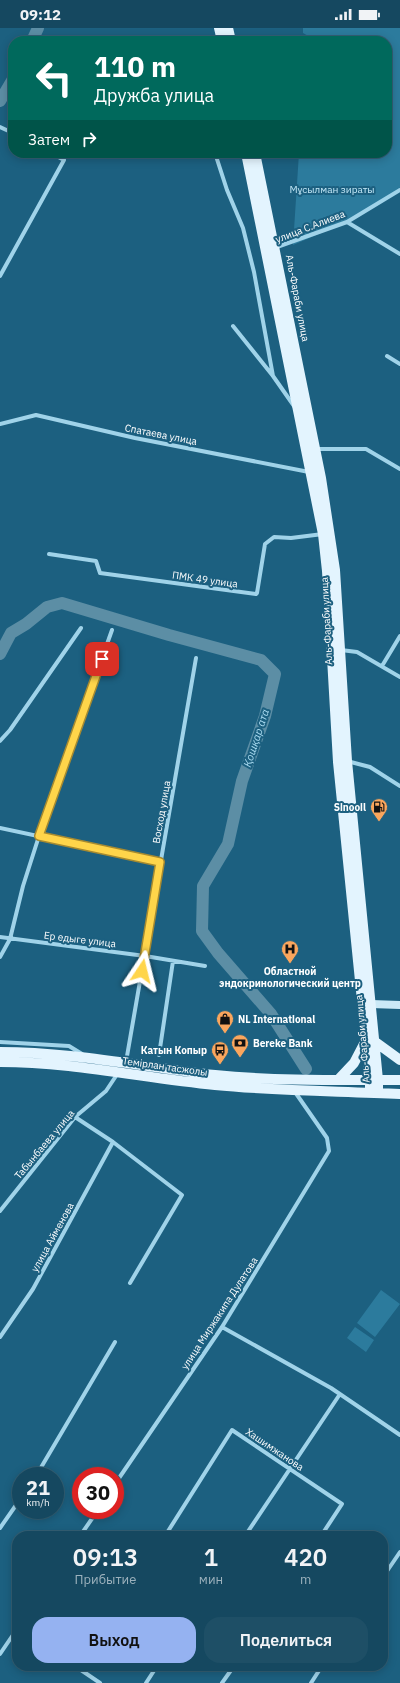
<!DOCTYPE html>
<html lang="ru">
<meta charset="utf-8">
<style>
body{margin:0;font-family:"IBM Plex Sans",sans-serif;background:#1e4f66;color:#f1f3f6;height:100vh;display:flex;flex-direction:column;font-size:15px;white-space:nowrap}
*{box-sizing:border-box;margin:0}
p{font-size:13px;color:#9db2bd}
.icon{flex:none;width:22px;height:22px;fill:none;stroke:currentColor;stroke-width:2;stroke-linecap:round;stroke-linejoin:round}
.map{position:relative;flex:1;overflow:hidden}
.side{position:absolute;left:12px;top:1503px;width:376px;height:140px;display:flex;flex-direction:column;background:#154860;border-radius:16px;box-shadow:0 2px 10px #0003,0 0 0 1px #346075}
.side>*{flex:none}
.banner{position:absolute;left:8px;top:8px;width:384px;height:122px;border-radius:16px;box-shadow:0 2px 10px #0003,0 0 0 1px #346075;background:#00695c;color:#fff;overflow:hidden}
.speed{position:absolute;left:12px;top:1439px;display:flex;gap:8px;font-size:20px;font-weight:700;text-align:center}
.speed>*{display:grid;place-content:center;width:52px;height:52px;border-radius:50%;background:#154860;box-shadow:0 2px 10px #0003,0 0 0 1px #346075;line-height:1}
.speed small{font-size:10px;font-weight:400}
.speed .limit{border:6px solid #d22;background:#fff;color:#111}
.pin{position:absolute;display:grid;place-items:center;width:34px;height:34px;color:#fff;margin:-17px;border-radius:8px;box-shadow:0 2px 6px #0006}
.me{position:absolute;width:44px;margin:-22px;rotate:10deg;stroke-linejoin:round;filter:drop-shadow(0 0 3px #0008)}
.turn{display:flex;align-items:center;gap:14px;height:84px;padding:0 20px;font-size:18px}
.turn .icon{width:52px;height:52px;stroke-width:2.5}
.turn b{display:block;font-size:28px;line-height:34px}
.then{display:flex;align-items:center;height:38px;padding:0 20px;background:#0003;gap:8px;font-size:15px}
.eta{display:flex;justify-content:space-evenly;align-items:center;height:68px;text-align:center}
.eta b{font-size:24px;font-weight:600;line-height:28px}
.cta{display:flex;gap:8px;margin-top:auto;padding:8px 20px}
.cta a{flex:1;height:46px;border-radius:16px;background:#95b2f1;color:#111;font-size:16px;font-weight:600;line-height:46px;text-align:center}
.cta a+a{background:#1e4f66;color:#f1f3f6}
.status{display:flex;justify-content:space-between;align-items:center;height:28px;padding:0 20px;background:#154860;direction:ltr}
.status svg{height:11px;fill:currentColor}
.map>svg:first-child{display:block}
.green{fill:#2c7b9d}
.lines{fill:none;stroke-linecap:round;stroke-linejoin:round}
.river{stroke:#5c8ea5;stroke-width:12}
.street{stroke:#a0d3e9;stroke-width:4}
.secondary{stroke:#cbe9f7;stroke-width:8}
.primary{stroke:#e3f4fe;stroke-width:10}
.route-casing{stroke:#a68a30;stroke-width:10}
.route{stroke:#ffd54a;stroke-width:7}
.labels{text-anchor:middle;stroke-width:4;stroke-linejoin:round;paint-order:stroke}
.park-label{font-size:10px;fill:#c4e8f7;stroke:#1c6080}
.street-label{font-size:10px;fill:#fff;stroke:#1c6080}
.poi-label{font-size:10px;font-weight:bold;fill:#fff;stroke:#1c6080;text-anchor:end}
.water-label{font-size:11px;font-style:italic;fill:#abdcf1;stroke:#1c6080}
</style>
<div class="status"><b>09:12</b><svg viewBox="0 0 49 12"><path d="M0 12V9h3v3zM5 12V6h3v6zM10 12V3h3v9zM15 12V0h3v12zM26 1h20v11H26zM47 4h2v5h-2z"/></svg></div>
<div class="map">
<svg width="400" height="1655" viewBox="0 0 400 1655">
<rect width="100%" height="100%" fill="#1c6080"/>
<!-- green -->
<path class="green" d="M303 0H400V162L347 194 293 217 299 125H387V13H317L303 5Z
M381 1262 400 1276 375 1309 357 1295Z
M355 1299 374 1312 366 1324 347 1310Z"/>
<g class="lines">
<!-- river -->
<path class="river" d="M32 13 38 0
M0 73 13 51
M0 626 11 605 26 596 47 579 62 575 169 607 261 632 275 646 265 688 242 753 228 816 203 858 202 903 218 925 271 986 306 1041"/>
<!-- street -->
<path class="street" d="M0 99 13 105
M215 125 227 162 243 200 254 244 273 348
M347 194 400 226
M274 220 347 194 400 162
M0 248 64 132 51 125
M233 298 273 348 294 378
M387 328 400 336
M0 396 36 387 135 410 309 444
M315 421H366L400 441
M49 526 96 533 100 545 256 566 257 565 265 516 274 509 291 510 323 506
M341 622 357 624 400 649
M382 638 400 608
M0 713 10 702 81 600
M347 733 370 739 400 758
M0 800 160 834
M0 909 145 928 205 938
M0 929 10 911 23 858 39 808 112 602
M0 1014 69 1018 82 1026
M159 1027 173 933
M126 1034 196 630
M75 1089 113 1114 182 1167 130 1255
M0 1183 75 1089 106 1063 118 1045
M222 1299 331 1360 400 1407
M0 1309 33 1261 113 1114
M36 1448 115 1314
M115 1456 222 1299 329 1123 327 1110 295 1064
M0 1500 21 1470
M80 1508 98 1482
M165 1508 232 1402 342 1476 321 1508
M245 1508 340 1366
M383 1549 400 1524
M0 1626 17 1601
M75 1638 100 1655
M146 1655 157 1638
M222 1655 234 1638
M311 1655 322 1638"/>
<!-- secondary -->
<path class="secondary" d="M371 976 400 977"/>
<!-- primary -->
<path class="primary" d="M219 0 222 13
M228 0 231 13
M246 125 323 506 327 543 338 734 370 1052V1064
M255 125 321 450 335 542 347 733 378 1052V1065
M374 1013 400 1032
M0 1024C72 1024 143 1039 215 1047 276 1053 338 1052 400 1052
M0 1034C72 1034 143 1050 215 1057 276 1063 338 1063 400 1066
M338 1052 354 1035 365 1014"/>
</g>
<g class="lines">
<!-- route casing -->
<g class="route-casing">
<path id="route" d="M102 631 39 808 160 834 142 943"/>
</g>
<!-- route -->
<use href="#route" class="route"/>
</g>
<!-- icons -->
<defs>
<g id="fuel-pin" transform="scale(0.9)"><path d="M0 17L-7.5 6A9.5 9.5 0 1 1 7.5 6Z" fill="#faa65d" stroke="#1c6080"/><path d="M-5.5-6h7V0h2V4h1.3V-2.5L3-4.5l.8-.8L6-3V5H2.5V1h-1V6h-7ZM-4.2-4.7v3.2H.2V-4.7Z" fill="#111"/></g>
<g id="hospital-pin" transform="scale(0.9)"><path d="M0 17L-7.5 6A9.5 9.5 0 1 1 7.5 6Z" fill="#faa65d" stroke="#1c6080"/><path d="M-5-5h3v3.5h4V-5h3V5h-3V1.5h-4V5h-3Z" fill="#111"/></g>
<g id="shop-pin" transform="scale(0.9)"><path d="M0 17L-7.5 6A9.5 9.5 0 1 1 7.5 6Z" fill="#faa65d" stroke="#1c6080"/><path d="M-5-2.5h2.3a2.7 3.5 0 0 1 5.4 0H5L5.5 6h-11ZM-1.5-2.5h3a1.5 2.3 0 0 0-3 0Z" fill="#111"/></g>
<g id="bank-pin" transform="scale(0.9)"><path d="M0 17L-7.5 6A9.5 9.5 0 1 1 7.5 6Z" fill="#faa65d" stroke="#1c6080"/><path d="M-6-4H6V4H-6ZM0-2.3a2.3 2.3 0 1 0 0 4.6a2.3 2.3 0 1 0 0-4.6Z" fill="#111"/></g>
<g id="bus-pin" transform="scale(0.9)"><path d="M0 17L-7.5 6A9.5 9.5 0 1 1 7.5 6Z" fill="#faa65d" stroke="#1c6080"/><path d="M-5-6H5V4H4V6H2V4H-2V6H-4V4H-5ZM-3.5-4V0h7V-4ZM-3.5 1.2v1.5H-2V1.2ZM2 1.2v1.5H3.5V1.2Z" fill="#111"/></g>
</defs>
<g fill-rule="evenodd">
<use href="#fuel-pin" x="379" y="779"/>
<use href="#hospital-pin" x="290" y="921"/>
<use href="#shop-pin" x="225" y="991"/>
<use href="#bank-pin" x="240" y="1015"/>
<use href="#bus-pin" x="220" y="1022"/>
</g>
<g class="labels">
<!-- park labels -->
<g class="park-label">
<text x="332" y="165">Мұсылман зираты</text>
</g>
<!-- street labels -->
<g class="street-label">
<text transform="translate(310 198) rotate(-21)" y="4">улица С.Алиева</text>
<text transform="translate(298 270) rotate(79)" y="4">Аль-Фараби улица</text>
<text transform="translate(161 406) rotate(11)" y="4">Спатаева улица</text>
<text transform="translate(205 551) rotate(8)" y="4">ПМК 49 улица</text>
<text transform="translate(326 593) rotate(-93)" y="4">Аль-Фараби улица</text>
<text transform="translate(161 784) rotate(-80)" y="4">Восход улица</text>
<text transform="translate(80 911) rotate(7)" y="4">Ер едыге улица</text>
<text transform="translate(362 1011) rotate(-95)" y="4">Аль-Фараби улица</text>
<text transform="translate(165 1038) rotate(8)" y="4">Темірлан тасжолы</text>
<text transform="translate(44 1116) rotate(-50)" y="4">Табынбаева улица</text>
<text transform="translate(52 1209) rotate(-61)" y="4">улица Айменова</text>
<text transform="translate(219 1285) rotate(-57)" y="4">улица Миржакипа Дулатова</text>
<text transform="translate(275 1421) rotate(34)" y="4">Хашимжанова</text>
</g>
<!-- poi labels -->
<g class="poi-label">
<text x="366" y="783">Sinooil</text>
<text x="290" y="947" text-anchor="middle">Областной<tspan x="290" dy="12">эндокринологический центр</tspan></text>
<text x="238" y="995" text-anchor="start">NL International</text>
<text x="253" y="1019" text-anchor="start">Bereke Bank</text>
<text x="207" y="1026">Катын Копыр</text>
</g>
<!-- water labels -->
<g class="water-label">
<text transform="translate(256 710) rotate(-72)" y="4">Қошқар ата</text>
</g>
</g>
</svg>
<div class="speed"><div>21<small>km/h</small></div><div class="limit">30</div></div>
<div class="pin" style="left:102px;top:631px;background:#d93025"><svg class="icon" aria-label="arrive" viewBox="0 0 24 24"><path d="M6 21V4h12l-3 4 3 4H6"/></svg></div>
<svg class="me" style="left:142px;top:943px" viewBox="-20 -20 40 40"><path d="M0-17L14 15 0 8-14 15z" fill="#ffd54a" stroke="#fff" stroke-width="4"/></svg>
<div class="banner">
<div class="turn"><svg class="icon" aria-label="left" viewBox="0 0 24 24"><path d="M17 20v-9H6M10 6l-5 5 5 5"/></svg><div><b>110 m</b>Дружба улица</div></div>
<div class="then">Затем<svg class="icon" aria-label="right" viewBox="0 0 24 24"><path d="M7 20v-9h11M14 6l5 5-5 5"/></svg></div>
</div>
<section class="side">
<div class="eta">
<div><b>09:13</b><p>Прибытие</p></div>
<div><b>1</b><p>мин</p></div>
<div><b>420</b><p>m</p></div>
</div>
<div class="cta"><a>Выход</a><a>Поделиться</a></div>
</section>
</div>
